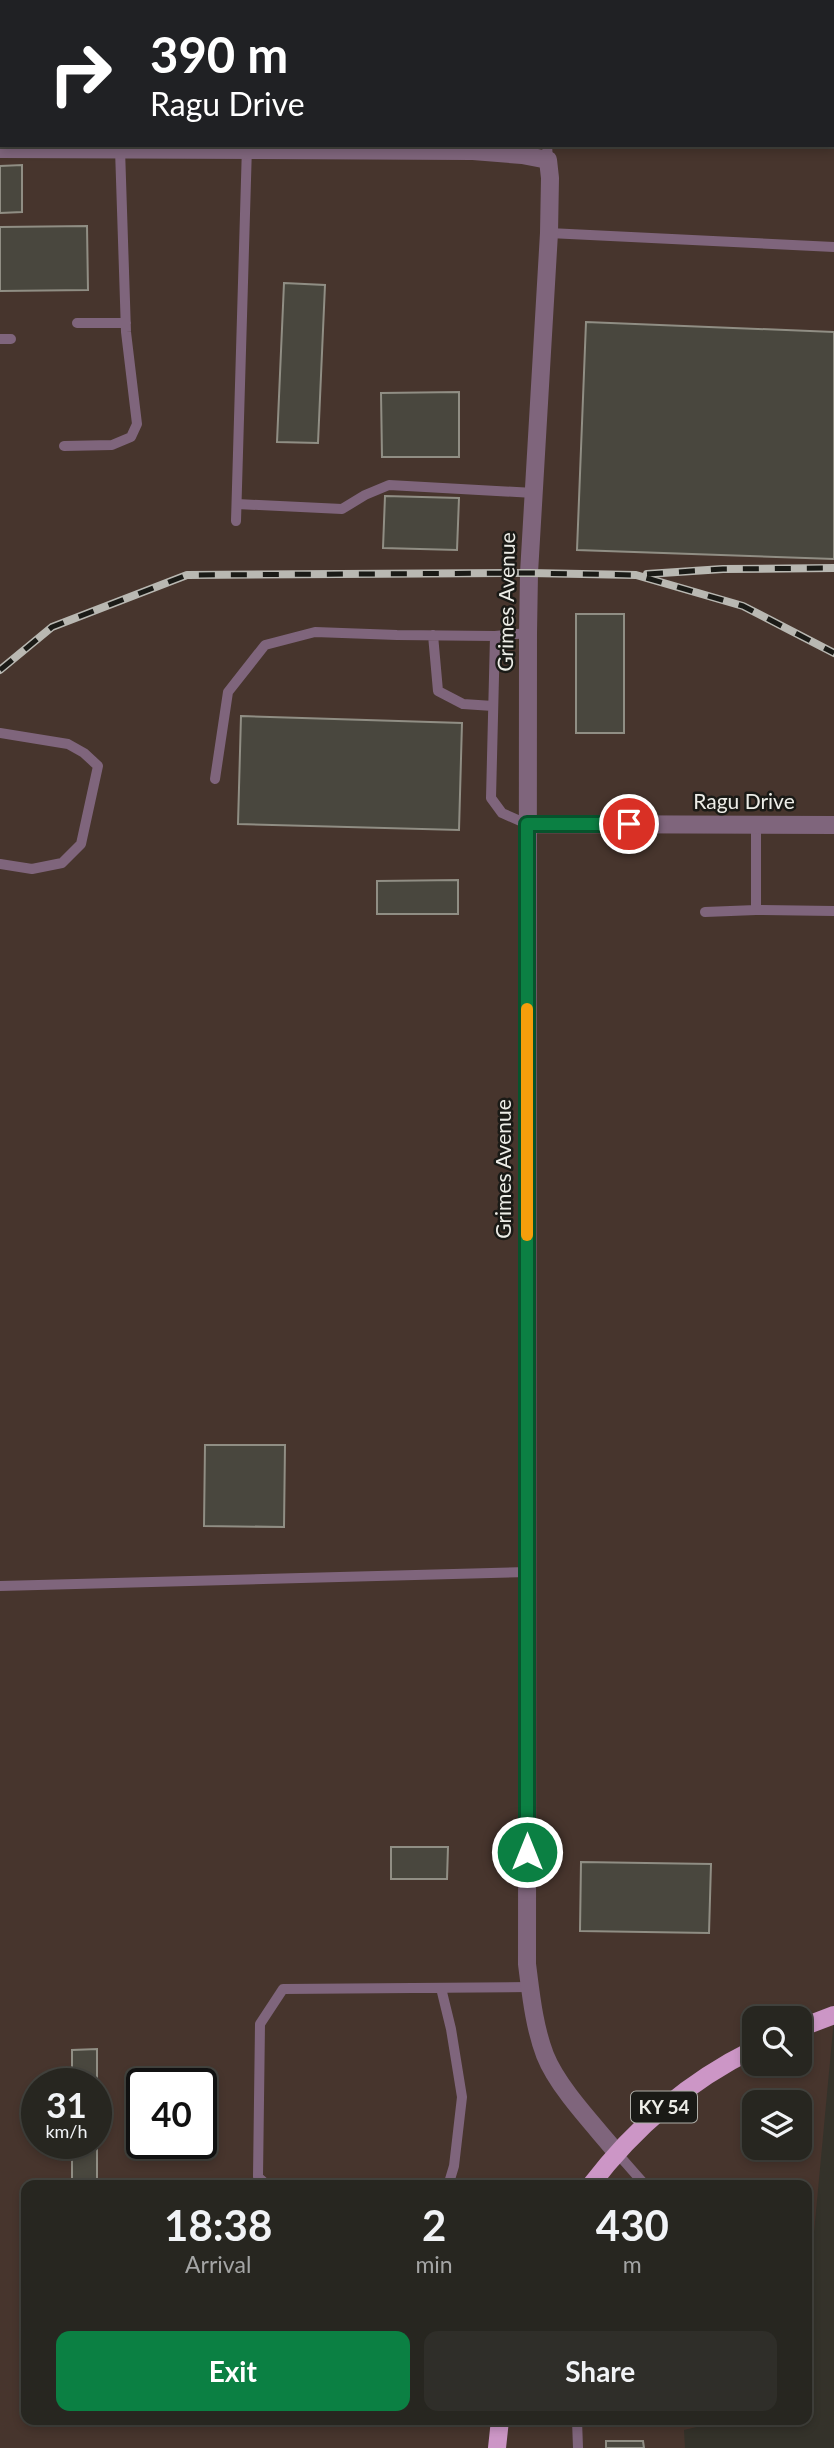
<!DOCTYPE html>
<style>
body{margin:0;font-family:Lato,sans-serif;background:#2f2e29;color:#f1f3f6;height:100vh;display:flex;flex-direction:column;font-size:26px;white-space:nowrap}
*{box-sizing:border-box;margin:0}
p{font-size:23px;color:#a4a5a5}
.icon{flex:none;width:38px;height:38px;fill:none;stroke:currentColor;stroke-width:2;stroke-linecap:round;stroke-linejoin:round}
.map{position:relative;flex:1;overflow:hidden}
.details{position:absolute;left:21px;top:2180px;width:791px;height:245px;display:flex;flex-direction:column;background:#272620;border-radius:14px;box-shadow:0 4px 10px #0003,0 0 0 2px #43433e}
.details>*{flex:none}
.banner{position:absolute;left:0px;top:0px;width:835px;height:147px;box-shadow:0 4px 10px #0003,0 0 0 2px #43433e;background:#202124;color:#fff;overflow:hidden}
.controls{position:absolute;left:742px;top:2006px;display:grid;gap:14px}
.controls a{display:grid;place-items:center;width:70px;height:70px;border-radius:14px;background:#272620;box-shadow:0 4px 10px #0003,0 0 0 2px #43433e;font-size:35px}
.speed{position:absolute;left:21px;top:2068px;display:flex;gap:14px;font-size:35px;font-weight:700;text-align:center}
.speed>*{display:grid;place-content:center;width:91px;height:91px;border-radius:50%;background:#272620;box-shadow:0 4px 10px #0003,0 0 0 2px #43433e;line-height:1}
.speed small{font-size:18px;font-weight:400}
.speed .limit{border:4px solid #111;border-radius:10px;background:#fff;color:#111}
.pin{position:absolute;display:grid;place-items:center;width:60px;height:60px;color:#fff;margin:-30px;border:4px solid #fff;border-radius:50%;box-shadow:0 2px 7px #0007}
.me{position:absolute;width:77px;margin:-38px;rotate:0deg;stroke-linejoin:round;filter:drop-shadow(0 0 5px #0008)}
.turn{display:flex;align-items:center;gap:24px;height:147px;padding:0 35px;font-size:32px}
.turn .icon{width:91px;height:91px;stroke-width:2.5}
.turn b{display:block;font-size:49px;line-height:60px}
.eta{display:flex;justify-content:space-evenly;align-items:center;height:119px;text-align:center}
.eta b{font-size:42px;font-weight:700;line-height:49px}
.cta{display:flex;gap:14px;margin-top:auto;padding:14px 35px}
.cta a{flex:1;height:80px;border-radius:14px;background:#0b8043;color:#fff;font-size:28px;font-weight:700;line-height:80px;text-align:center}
.cta a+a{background:#2f2e29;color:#f1f3f6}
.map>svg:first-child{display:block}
.industrial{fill:#47352d;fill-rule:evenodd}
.building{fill:#49473e;stroke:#908e84;stroke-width:2}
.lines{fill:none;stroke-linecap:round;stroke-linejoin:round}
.service{stroke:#7f657c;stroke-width:10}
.tertiary{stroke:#7f657c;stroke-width:18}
.primary{stroke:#cc96c6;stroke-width:18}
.rail-casing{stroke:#b9b8b2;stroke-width:8}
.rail{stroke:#1a1a16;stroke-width:5;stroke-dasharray:16;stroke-linecap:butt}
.route-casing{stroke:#07532c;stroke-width:18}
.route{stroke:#0b8043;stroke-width:12}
.slow{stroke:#f59e0b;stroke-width:12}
.labels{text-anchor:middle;stroke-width:5;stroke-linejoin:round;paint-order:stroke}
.shield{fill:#1a1a16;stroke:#aeaea8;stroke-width:2}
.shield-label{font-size:19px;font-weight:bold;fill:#edede7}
.street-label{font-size:21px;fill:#edede7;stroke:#1a1a16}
</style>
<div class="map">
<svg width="834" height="2448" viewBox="0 0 834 2448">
<rect width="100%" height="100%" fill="#34322a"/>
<!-- industrial -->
<path class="industrial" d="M0 0H834V2019L807 2307V2186H26V2420H726L684 2430 685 2448H0ZM2 2H833V145H2ZM754 2018H800V2063H754ZM37 2084H96V2144H37ZM142 2084H201V2144H142ZM754 2102H800V2147H754Z"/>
<!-- building -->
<path class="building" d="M22 165V212L0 213V166Z
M87 226 88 290 0 291V227Z
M284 283 325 285 318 443 277 442Z
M586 322 834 332V559L577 550Z
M459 392V457H382L381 393Z
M385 496 459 498 457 550 383 548Z
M576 614H624V733H576Z
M241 716 462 723 459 830 238 824Z
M458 880V914H377V881Z
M205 1445H285L284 1527 204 1526Z
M391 1847H448L447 1879H391Z
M581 1862 711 1864 709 1933 580 1931Z
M97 2049V2186H72V2144H96V2084H72V2050Z
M606 2441H643L644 2448H606Z"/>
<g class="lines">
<!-- service -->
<path class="service" d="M581 0 582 2
M149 2V0
M292 2V0
M442 2 443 0
M547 145 548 160
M549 233 834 247
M77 323H126
M0 339H11
M64 446 112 445 131 437 137 424 126 332 120 149
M237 504 342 509 365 495 389 485 534 493
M236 521 247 146
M433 635 438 691 463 704 493 706
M0 733 68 744 84 753 98 766 81 844 62 863 32 869 0 864
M215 779 228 692 265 645 315 632 397 635 495 636
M527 824 502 813 491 798 495 636 528 633
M756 825V910L834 911
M705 912 756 910
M0 1586 527 1572
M441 1988 451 2029 462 2097 454 2166 448 2186
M617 2153 646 2186
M268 2186 258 2177 260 2024 283 1989 530 1987
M577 2420 578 2448"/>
<!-- tertiary -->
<path class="tertiary" d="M0 149 473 151 522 155 548 160 550 178 549 233 529 573 528 633 527 1964C531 1995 534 2026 545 2055 558 2088 595 2126 617 2153
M527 824 834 825"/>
<!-- primary -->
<path class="primary" d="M800 2028 834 2015
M590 2186C634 2128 689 2081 754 2049
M497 2448 500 2420"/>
<!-- rail casing -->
<g class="rail-casing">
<path id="rail" d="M647 574 723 569 834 568
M0 670 52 627 187 575 529 573 636 575 743 606 834 653"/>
</g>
<!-- rail -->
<use href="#rail" class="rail"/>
</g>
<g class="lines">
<!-- route casing -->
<g class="route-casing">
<path id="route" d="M527 1852V824H629"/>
</g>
<!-- route -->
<use href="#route" class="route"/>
<!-- slow -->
<path class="slow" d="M527 1009V1235"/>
</g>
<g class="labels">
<!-- shield labels -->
<rect class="shield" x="631" y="2091.5" width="66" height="31" rx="5"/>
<g class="shield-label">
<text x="664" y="2114">KY 54</text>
</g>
<!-- street labels -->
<g class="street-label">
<text transform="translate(507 602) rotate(-89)" y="7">Grimes Avenue</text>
<text x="744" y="809">Ragu Drive</text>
<text transform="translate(504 1169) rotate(-90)" y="7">Grimes Avenue</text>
</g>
</g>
</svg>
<div class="controls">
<a><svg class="icon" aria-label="search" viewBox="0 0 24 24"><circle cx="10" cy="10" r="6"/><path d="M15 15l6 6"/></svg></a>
<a><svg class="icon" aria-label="layers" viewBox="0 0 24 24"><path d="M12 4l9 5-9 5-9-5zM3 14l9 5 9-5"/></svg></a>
</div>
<div class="speed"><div>31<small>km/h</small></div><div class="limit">40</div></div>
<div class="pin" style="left:629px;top:824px;background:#d93025"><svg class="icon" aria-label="arrive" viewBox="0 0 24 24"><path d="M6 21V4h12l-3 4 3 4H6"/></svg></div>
<svg class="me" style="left:527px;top:1852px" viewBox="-20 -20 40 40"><circle r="17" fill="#0b8043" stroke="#fff" stroke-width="3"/><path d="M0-11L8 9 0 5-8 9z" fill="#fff"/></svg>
<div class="banner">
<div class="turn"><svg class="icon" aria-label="right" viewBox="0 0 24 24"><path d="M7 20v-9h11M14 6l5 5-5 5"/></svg><div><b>390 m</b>Ragu Drive</div></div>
</div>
<section class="details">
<div class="eta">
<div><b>18:38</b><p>Arrival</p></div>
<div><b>2</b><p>min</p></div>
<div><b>430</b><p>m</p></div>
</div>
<div class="cta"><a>Exit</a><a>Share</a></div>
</section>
</div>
